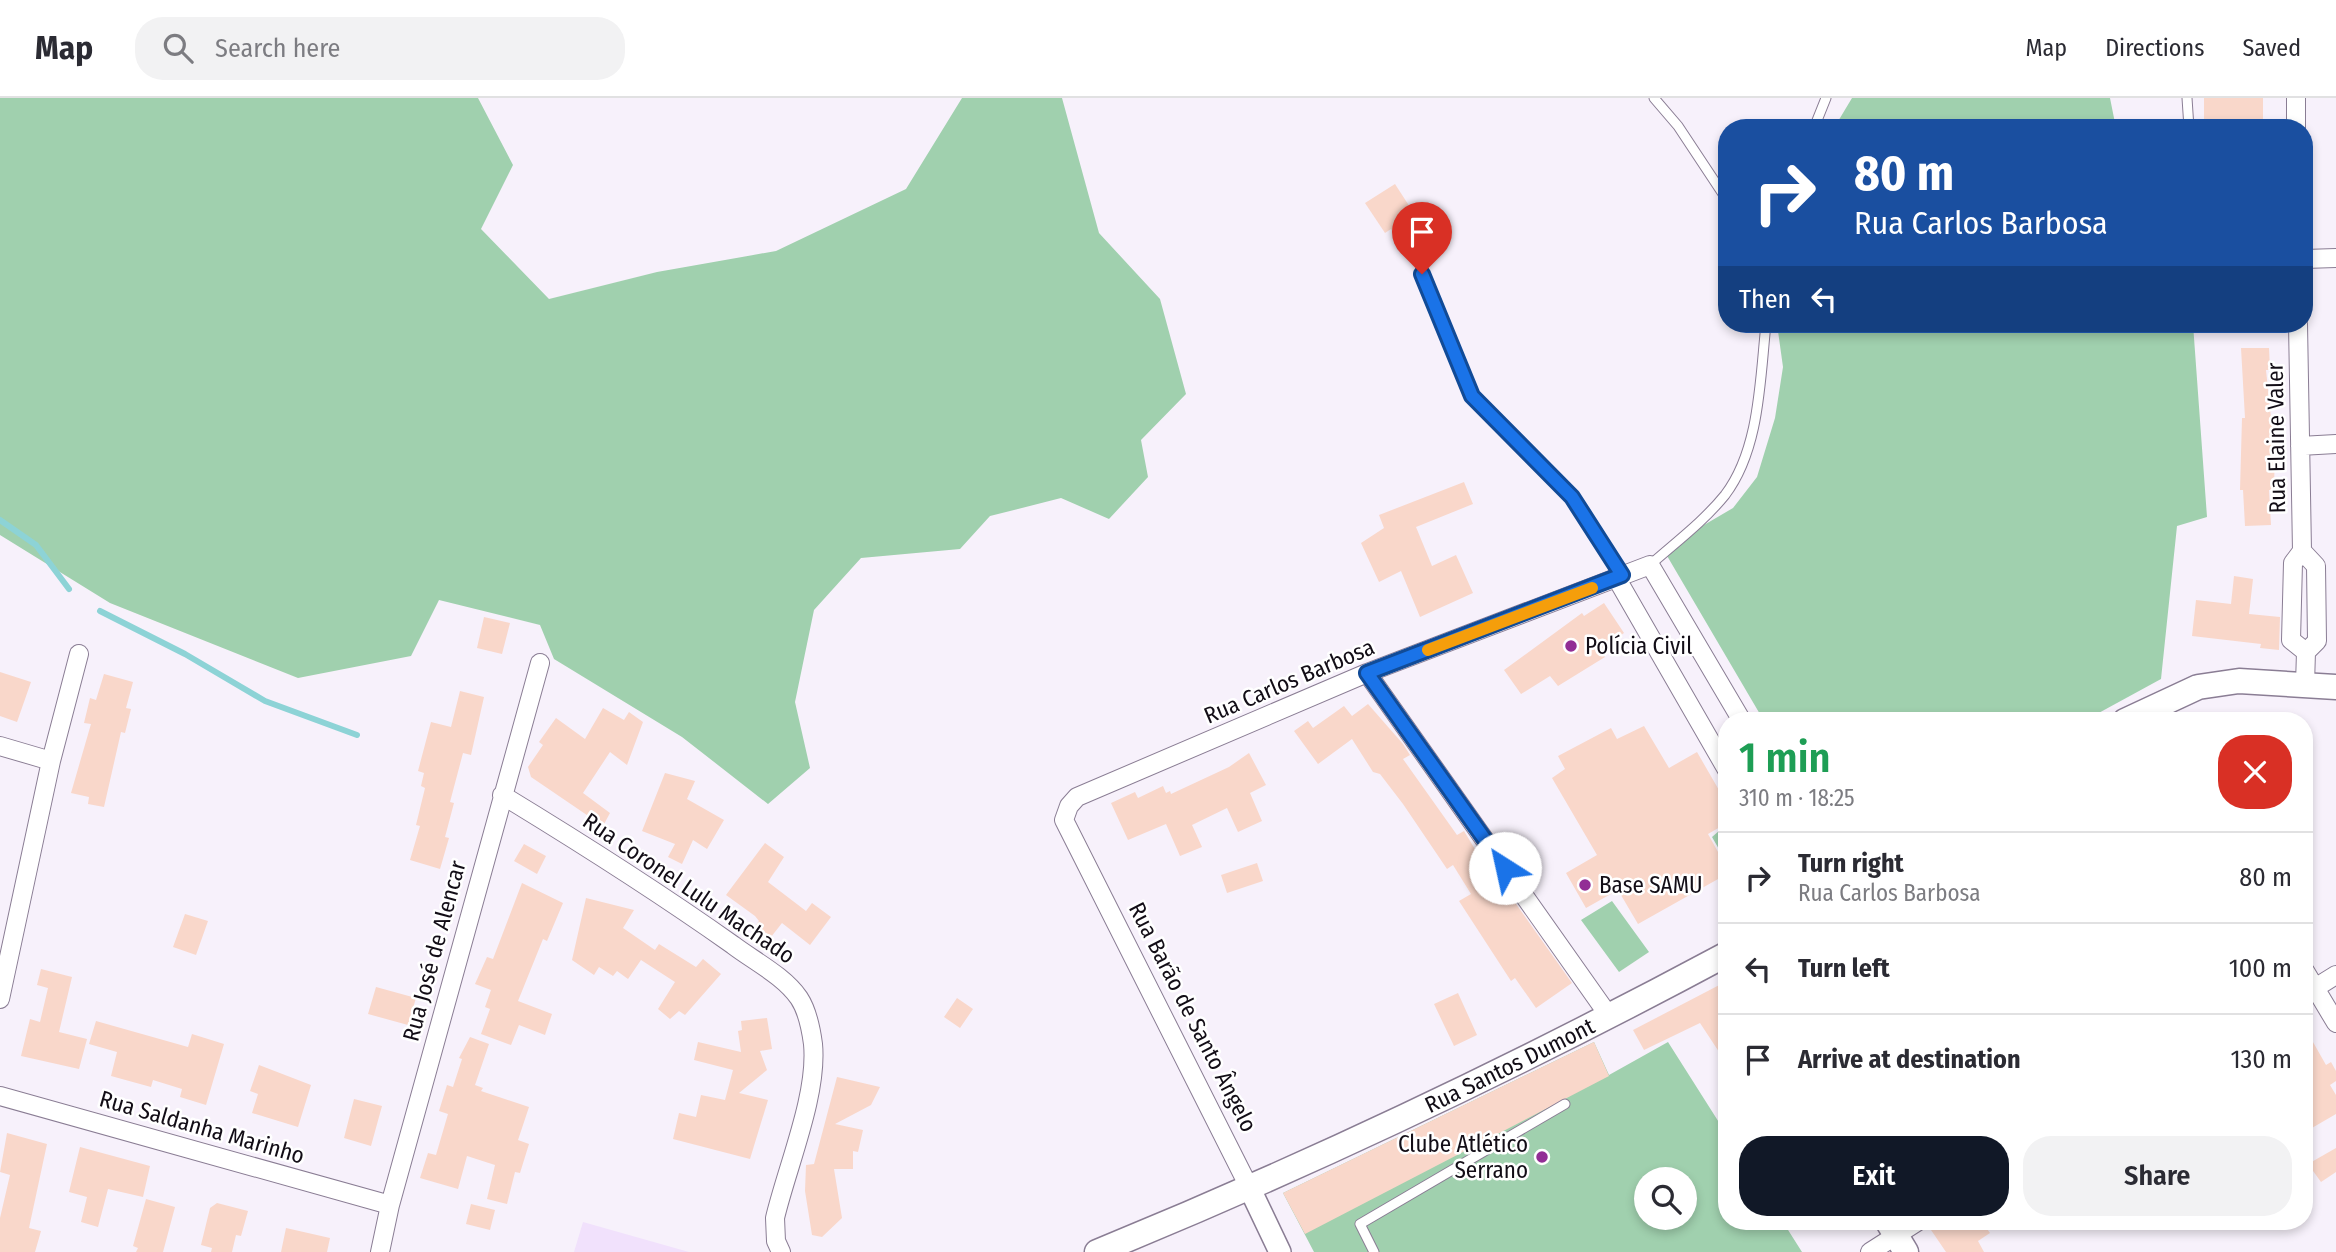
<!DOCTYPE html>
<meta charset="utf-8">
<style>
body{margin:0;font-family:"Fira Sans Condensed",sans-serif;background:#f2f2f3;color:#2b2b33;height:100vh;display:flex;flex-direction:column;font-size:26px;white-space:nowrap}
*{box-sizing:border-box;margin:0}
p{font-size:23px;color:#7c7c81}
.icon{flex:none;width:38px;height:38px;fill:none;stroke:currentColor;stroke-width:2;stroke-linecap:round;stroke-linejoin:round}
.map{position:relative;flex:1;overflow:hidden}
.panel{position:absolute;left:1718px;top:614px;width:595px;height:518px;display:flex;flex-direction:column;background:#fff;border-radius:28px;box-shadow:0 4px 10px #0003}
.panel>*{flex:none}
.banner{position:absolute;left:1718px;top:21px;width:595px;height:214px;border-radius:28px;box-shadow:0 4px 10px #0003;background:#1a4fa0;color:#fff;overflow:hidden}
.tools{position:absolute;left:1634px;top:1069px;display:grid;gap:14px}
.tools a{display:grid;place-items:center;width:63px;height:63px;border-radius:50%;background:#fff;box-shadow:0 4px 10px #0003;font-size:35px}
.pin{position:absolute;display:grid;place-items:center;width:60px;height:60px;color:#fff;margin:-72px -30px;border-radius:50% 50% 50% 0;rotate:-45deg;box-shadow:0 0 7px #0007}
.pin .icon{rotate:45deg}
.me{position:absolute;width:77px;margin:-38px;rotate:325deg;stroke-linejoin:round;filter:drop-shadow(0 0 5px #0008)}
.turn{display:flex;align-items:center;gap:24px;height:147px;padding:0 21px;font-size:32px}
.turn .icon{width:91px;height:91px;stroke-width:2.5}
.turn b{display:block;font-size:49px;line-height:60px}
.then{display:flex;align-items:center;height:66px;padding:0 21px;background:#0003;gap:14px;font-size:26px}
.round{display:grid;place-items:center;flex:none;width:74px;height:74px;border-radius:28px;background:#f2f2f3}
.overview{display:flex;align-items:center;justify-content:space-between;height:119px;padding:0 21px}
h1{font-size:42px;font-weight:600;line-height:52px;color:#1e9e55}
.action{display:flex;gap:14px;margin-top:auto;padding:14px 21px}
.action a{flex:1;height:80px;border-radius:28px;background:#111827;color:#fff;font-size:28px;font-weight:600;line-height:80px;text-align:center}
.action a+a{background:#f2f2f3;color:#2b2b33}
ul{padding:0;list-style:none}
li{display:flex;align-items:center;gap:21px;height:91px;padding:0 21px;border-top:2px solid #e1e1e2}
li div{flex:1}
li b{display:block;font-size:26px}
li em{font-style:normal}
header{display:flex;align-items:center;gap:42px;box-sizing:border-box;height:98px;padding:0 35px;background:#fff;border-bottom:2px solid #e1e1e2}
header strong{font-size:33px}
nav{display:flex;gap:38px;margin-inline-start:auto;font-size:24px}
.search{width:490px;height:63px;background:#f2f2f3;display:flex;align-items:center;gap:18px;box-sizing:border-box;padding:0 24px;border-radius:28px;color:#7c7c81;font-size:26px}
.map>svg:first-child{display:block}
.built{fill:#f1e1fc}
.green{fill:#a0d0ae;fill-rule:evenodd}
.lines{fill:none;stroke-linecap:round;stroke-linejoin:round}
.stream{stroke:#8dd3d6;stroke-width:6}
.building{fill:#f9d7ca}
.service-casing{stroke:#8a7d94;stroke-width:11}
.minor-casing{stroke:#8a7d94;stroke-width:20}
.tertiary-casing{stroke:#8a7d94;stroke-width:24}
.secondary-casing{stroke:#8a7d94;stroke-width:27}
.service{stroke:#fff;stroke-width:9}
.minor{stroke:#fff;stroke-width:18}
.tertiary{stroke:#fff;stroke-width:21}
.secondary{stroke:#fff;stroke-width:24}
.route-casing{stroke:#114b97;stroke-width:18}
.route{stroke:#1a73e8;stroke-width:12}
.slow{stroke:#f59e0b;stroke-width:12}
.poi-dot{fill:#922e95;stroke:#fff;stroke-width:2.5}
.labels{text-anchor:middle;stroke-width:5;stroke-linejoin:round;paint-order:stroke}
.street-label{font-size:23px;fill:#120d16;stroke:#fff}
.poi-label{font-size:23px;fill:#120d16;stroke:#fff;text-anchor:start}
</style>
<header>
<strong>Map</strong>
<div class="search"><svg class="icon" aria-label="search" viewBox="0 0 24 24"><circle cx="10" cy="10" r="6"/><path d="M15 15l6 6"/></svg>Search here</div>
<nav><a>Map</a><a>Directions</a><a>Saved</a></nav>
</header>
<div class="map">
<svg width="2336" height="1154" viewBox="0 0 2336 1154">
<rect width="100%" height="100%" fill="#f7f1fb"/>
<!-- built -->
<path class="built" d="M583 1124 689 1154H574Z"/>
<!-- green -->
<path class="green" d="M0 0H478L513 67 481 131 549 201 657 174 776 153 906 91 962 0H1062L1099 135 1160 201 1186 296 1141 342 1148 379 1109 421 1061 400 990 418 960 451 861 460 814 512 795 604 810 670 768 706 682 639 554 561 540 527 439 502 411 558 298 580 110 505 0 437Z
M1852 0H2110L2116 30H1834Z
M1777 226H2193L2207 419 2177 428 2161 581 2084 623H1764L1663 451 1733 410 1757 379 1775 320 1783 269Z
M1727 726V765L1712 739Z
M1612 803 1649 854 1619 874 1581 822Z
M1594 944 1609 977 1668 944 1727 1037V1124H1783L1802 1154H1314L1283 1095ZM1647 1082H1685V1120H1647Z"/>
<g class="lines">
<!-- stream -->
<path class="stream" d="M0 422 36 447 69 491
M100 513 185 556 265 603 357 637"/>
</g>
<!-- building -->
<path class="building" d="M2204 0H2263V30H2204Z
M1395 86 1428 137 1404 152 1391 131 1385 135 1365 105Z
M2241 250H2269L2270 272H2266L2271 320H2279V348H2275L2274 392H2269L2271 427 2245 428 2243 392H2240L2242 320H2245Z
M1464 384 1473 406 1416 429 1432 468 1456 457 1473 495 1420 519 1401 473 1379 484 1361 445 1384 430 1379 417Z
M2234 478 2253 481 2249 516 2280 519 2279 552 2260 550 2261 546 2192 538 2196 502 2231 506Z
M1604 505 1624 535 1600 552 1605 559 1558 588 1550 578 1521 596 1504 572 1582 515 1584 518Z
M484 519 510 525 502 556 477 550Z
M0 574 31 584 17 624 0 618Z
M104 576 133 584 126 610 131 611 125 635 121 634 104 709 88 706 89 699 71 695 91 626 84 625 90 600 96 602Z
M460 593 484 599 471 657 463 655 450 704 454 705 445 739 449 740 440 771 410 762 420 728 416 727 425 690 421 688 424 675 418 673 431 624 451 629Z
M1368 606 1403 646 1410 657 1403 661 1457 737 1464 733 1493 781 1497 779 1572 885 1536 910 1515 880 1511 883 1459 803 1471 796 1453 767 1447 771 1403 706 1380 676 1373 674 1352 641 1318 666 1294 633 1308 623 1313 630 1344 608 1352 618Z
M603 610 624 622 629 614 643 624 627 667 610 654 583 695 610 715 603 728 531 679 528 669 543 647 539 644 556 620 585 641Z
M1644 628 1669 670 1697 654 1727 706V725L1708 736 1727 770V776L1638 826 1618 792 1586 810 1566 775 1597 757 1552 680 1565 671 1558 658 1611 630 1617 641Z
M1249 655 1266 687 1250 695 1262 723 1238 734 1227 710 1192 727 1202 749 1180 758 1166 726 1128 742 1111 705 1135 694 1138 700 1163 688 1166 695 1170 693 1171 696 1229 669Z
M665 675 695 683 687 701 724 722 707 751 693 742 682 766 668 759 675 746 642 733Z
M765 745 784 759 768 784 806 813 812 805 831 819 810 847 782 825 771 839 756 827 759 823 755 818 726 797Z
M524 746 546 758 537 776 514 763Z
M1257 765 1263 783 1227 795 1221 777Z
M522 785 563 805 547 843 543 841 518 903 552 916 545 937 519 927 511 947 481 936 490 911 485 909 491 892 475 886 487 859 493 861Z
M586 800 634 812 623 830 655 852 659 846 696 869 703 861 721 876 685 917 679 913 670 921 658 911 675 884 641 862 628 881 617 873 613 878 599 869 594 877 572 862Z
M185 816 208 823 196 857 173 849Z
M41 871 72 879 59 934 87 941 79 971 21 958 30 921 40 924 48 890 37 887Z
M1727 883V966L1700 925 1644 952 1633 932Z
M376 889 416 900 408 927 368 916Z
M1458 895 1477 937 1454 948 1434 906Z
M957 900 973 911 960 930 944 919Z
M767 920 772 951 760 953 767 972 739 995 768 1002 750 1061 673 1041 679 1015 696 1019 701 997 725 1002 733 972 694 962 698 944 741 954 738 933 742 932 741 923Z
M96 923 188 949 192 936 224 946 206 1007 180 999 182 991 153 982 151 989 111 978 117 954 89 946Z
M2305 930 2326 967 2331 964 2336 973V983L2330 987 2336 997V1016L2305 1034Z
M470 939 489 946 475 987 483 990 481 993 529 1009 518 1042 529 1046 520 1075 515 1074 507 1106 487 1101 495 1067 467 1058 458 1091 420 1080 428 1055 436 1057 448 1016 439 1013 447 987 453 989 462 961 459 960Z
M1594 944 1609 978 1305 1136 1283 1095Z
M259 967 311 987 298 1029 252 1015 258 996 250 993Z
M837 979 880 989 871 1007 835 1026 863 1032 858 1054 853 1053V1071H834L842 1120 822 1139 812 1137 805 1093 806 1067 814 1066Z
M354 1001 382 1008 371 1048 344 1040Z
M7 1035 47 1046 29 1130 41 1133 35 1154H0V1120L10 1077 0 1074Z
M80 1049 150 1068 143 1099 108 1091 98 1129 81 1124 87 1099 69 1094Z
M2336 1050V1074L2321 1084 2308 1066Z
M146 1101 175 1109 163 1154H136L138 1150 133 1148Z
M217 1105 248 1113 241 1138 236 1137 232 1154H211L212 1150 201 1147 210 1110Z
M471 1106 495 1112 490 1132 466 1126Z
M1944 1124H1982L1990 1135 1978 1143 1984 1154H1946L1931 1132Z
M286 1130 330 1140 327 1154H281Z"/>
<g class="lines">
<!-- service casing -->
<g class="service-casing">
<path id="service" d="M1654 0 1678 28 1727 102
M2187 0 2189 30
M1814 30 1826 0
M1422 176 1472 298 1572 399 1622 477
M1650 467C1676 444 1704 423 1725 397 1760 351 1760 281 1766 226
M1374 1154 1360 1126 1565 1006"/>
</g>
<!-- minor casing -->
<g class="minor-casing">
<path id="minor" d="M2296 0V30
M2305 161 2336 160
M2298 226 2302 453 2316 468 2317 543 2306 554
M2300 348 2336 346
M2302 453 2293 465 2291 542 2306 554 2305 586
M1617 481 1727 672
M1367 575 1609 918
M0 648 51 663
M502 697C581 745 658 794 733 847 754 863 784 878 799 900 807 912 811 931 813 946 818 997 787 1069 775 1120L776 1143 781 1154
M2305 873 2336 925
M2307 895 2336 877
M0 901 51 663 79 556
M0 998 390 1107
M1250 1091 1064 722 1069 708 1077 699 1367 575 1650 467 1742 623
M380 1154 390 1107 540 565
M1870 1154 1917 1124"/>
</g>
<!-- tertiary casing -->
<g class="tertiary-casing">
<path id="tertiary" d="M1250 1091 1280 1154"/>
</g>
<!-- secondary casing -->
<g class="secondary-casing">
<g id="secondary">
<path d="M2125 623 2198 589 2239 583 2336 589"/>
<path d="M1888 1124 1906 1154"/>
<path id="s1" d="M1097 1154C1312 1066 1522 966 1727 856"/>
</g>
</g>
<!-- service -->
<use href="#service" class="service"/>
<!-- minor -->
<use href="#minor" class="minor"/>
<!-- tertiary -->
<use href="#tertiary" class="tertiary"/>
<!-- secondary -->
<use href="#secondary" class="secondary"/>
</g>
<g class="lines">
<!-- route casing -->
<g class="route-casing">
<path id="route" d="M1422 176 1472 298 1572 399 1622 477 1367 575 1505 770"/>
</g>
<!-- route -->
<use href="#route" class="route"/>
<!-- slow -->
<path class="slow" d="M1428 552 1592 490"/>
</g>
<!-- markers -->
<g class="poi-dot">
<circle cx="1571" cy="548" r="7"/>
<circle cx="1585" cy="787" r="7"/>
<circle cx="1542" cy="1059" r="7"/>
</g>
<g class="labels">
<!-- street labels -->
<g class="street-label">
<text transform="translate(2276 340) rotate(-91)" y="8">Rua Elaine Valer</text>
<text transform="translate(1289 583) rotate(-23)" y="8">Rua Carlos Barbosa</text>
<text transform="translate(689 790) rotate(34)" y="8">Rua Coronel Lulu Machado</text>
<text transform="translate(434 853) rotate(-75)" y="8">Rua José de Alencar</text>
<text transform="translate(1193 919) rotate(63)" y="8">Rua Barão de Santo Ângelo</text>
<text dy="8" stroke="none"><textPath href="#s1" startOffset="453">Rua Santos Dumont</textPath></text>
<text transform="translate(202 1029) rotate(16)" y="8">Rua Saldanha Marinho</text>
</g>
<!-- poi labels -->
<g class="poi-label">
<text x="1585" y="556">Polícia Civil</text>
<text x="1599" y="795">Base SAMU</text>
<text x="1528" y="1054" text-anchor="end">Clube Atlético<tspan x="1528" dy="26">Serrano</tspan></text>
</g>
</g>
</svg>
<div class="tools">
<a><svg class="icon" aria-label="search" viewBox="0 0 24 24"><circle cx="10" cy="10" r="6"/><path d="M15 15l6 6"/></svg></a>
</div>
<div class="pin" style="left:1422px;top:176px;background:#d93025"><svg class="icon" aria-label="arrive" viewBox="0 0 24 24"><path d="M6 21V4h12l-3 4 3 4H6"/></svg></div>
<svg class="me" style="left:1505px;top:770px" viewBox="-20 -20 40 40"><circle r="19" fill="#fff"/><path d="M0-13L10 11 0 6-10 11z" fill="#1a73e8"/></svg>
<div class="banner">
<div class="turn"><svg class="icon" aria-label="right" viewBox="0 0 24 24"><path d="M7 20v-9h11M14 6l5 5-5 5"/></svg><div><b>80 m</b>Rua Carlos Barbosa</div></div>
<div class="then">Then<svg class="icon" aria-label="left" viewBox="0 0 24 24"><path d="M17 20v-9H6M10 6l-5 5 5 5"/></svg></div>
</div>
<section class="panel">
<div class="overview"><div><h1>1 min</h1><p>310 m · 18:25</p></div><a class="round" style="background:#d93025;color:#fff"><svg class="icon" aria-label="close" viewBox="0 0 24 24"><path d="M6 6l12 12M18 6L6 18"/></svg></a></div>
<ul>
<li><svg class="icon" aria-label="right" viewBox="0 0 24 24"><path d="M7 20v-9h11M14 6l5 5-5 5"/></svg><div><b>Turn right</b><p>Rua Carlos Barbosa</p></div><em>80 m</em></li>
<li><svg class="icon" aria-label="left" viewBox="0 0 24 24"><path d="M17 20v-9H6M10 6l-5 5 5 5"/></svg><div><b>Turn left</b></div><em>100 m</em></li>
<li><svg class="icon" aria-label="arrive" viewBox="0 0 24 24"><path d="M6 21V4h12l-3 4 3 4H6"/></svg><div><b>Arrive at destination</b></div><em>130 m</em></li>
</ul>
<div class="action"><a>Exit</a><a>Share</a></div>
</section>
</div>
